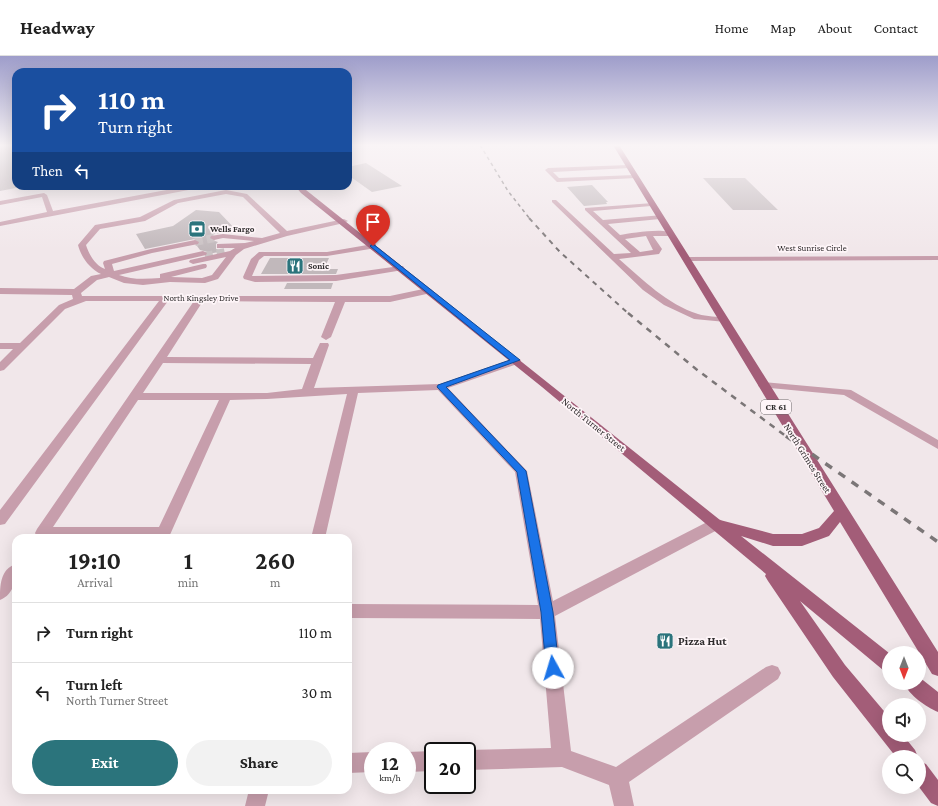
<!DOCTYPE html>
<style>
body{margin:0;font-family:"Crimson Pro",serif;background:#f2f2f2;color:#222;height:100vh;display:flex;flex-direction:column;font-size:15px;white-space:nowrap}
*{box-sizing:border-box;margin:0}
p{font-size:13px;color:#767676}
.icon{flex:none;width:22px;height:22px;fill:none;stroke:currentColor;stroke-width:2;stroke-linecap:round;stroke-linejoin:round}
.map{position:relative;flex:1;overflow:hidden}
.details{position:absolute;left:12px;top:478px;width:340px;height:260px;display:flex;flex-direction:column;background:#fff;border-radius:12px;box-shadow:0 4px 16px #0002}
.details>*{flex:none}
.guide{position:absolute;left:12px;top:12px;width:340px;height:122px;border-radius:12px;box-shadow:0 4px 16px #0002;background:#1a4fa0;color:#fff;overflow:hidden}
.needle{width:26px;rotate:180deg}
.fabs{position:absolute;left:882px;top:590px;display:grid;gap:8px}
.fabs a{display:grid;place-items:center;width:44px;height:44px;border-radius:50%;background:#fff;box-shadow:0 4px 16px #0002;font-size:20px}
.speed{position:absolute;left:364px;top:686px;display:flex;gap:8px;font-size:20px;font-weight:700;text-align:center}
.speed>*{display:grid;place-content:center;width:52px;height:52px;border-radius:50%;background:#fff;box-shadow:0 4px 16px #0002;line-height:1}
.speed small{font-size:10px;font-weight:400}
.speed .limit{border:2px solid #111;border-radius:6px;background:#fff;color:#111}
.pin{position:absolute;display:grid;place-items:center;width:34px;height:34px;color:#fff;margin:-41px -17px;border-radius:50% 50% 50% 0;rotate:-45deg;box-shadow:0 0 4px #0007}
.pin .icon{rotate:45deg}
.me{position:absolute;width:44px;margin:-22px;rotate:354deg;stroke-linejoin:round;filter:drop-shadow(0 0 3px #0008)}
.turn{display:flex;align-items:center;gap:14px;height:84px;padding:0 20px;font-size:18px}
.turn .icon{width:52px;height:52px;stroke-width:2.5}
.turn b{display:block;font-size:28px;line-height:34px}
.then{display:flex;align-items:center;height:38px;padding:0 20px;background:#0003;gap:8px;font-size:15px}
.eta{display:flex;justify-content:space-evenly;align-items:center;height:68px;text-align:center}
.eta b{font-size:24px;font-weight:700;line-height:28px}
.button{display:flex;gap:8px;margin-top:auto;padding:8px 20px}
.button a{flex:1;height:46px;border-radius:24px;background:#2b747c;color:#fff;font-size:16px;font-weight:700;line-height:46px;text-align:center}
.button a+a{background:#f2f2f2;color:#222}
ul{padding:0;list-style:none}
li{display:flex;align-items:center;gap:12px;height:60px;padding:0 20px;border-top:1px solid #e0e0e0}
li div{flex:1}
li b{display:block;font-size:15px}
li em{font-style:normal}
header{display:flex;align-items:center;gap:24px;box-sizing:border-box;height:56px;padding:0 20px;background:#fff;border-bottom:1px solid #e0e0e0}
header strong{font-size:19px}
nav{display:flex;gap:22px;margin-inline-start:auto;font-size:14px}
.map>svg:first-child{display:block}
.building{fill:#c1b8bb}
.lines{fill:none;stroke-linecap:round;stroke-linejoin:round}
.minor-tunnel{stroke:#cac2c4;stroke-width:8;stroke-dasharray:8 4;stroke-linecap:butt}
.minor{fill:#c79eac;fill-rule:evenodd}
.major{fill:#a35d78;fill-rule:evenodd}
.rail-far3{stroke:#7b7677;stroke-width:1.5;stroke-dasharray:3.5 3.5;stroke-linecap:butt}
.rail-far2{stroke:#7b7677;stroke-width:2;stroke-dasharray:5 5;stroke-linecap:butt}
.rail-far1{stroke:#7b7677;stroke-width:2.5;stroke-dasharray:6 6;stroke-linecap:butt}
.rail{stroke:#7b7677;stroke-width:3.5;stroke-dasharray:8 8;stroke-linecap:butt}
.route{fill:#1a73e8;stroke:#114b97}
.labels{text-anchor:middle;stroke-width:3.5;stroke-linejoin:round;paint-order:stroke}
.far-poi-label{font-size:9px;font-weight:bold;fill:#2f2c2d;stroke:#fef5f8;text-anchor:start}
.far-street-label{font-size:9px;fill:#2f2c2d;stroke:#fef5f8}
.shield{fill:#fef5f8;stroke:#6d686a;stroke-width:1}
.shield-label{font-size:9px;font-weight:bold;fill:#2f2c2d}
.street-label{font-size:10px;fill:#2f2c2d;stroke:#fef5f8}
.near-poi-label{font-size:12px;font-weight:bold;fill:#2f2c2d;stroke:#fef5f8;text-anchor:start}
</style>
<header>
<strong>Headway</strong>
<nav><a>Home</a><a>Map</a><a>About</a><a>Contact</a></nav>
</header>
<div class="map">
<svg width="938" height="750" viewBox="0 0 938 750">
<rect width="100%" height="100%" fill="#f1e7ea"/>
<!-- building -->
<path class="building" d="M0 89H16V130L21 131 0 135Z
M366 107 402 130 372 136 348 119V111Z
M703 122H745L778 154H733Z
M592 129 608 146H606L607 148 584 150 567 131Z
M196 154 219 156 236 174 210 179 209 183 218 186 216 188V193L224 195 208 198V196L200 194 197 190 200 186 195 183 145 193 136 178 173 170Z
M270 202H329L324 213H338L336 218H261Z
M287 227H333L331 233H284Z"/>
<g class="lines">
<!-- minor-tunnel -->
<path class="minor-tunnel" d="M195 186 214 182
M205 200 225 196"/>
<!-- minor -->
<path class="minor" d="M628 109 630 110V112L553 116 559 122 634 119 636 120V122L557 126 545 114 548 112Z
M139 130H164C159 133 144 133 139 130Z
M188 130H202L199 132 0 170V166L47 156 42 141 0 149V145L44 137 47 139 53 155Z
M226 134 247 138 287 175 344 163 348 165 344 167 287 180 244 193 236 199 218 223 205 227 170 226 143 229 124 227 109 221 97 224 81 237 82 240H390L428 232 431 233 432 235 431 237 390 246H345L331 281 326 284 321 281 335 246 203 245 167 301 313 302 320 287H328L329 289 314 332 440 328 512 303H520L521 305 520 307 448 332 527 415 553 545 711 464 716 463 721 464 723 468 721 472 555 560 571 695 616 711 766 611 772 609 778 611 781 617 778 623 629 726 634 750H614L609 729 562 711 467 714V695H465L467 694 551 692 540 563 348 562V548L538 549 515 416 438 334 358 337 325 482H311L347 338 267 343 230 344 169 481H37L35 477 37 473 194 245H168L5 468 0 469V454L159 245H86L65 253 4 314 0 315V306L13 293H0V287H20L59 249 73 243 72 239 0 238V232L74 233 91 220 101 218C90 213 81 201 78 189L95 169 140 161 174 144ZM226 138 243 141 280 177 262 182 223 178 211 180 210 182 214 184 223 182 254 185 245 187 217 188V192H235L230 195 190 204 189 206 193 208 226 201 212 219 202 222 171 221 206 212 207 210 206 208H203L160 218V222C146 223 132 224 119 219L206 199 207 197 203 195 114 215 112 208 152 197 198 188 199 186 195 184 151 193 104 205 103 207 105 213C96 210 89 199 86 189L100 173 145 165 178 147ZM163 307 311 308 302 333 267 337H143ZM138 344H219L159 471H53Z
M552 144H556L614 198 631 197 585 154V152L653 147V149L651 150 593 155 603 164 663 159V163H660L608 168 620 179C631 177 666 171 674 178L670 180H653L662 193 659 198 619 203C643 224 667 248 698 258 707 261 717 260 726 262L728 264 726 266 694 263 664 249 643 234 552 146ZM646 180 653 194 640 196 625 183Z
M373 188H376V192L327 200H264L259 204 252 220 336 219 400 210H403L404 212 403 214 336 225 255 226 244 223 243 221 251 203 259 196H327Z
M938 200V204L686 205 682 203 686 201Z
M763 326 851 334 938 384V393L844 339 759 331 758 329 759 327Z
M16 508C16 522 15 538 0 544 0 530 0 513 16 508Z
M433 695V715L407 716V696Z
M373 696V716L348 717V697Z
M249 734H269L265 750H245Z"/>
<!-- major -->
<path class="major" d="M613 89H619L938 596V620L932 618 840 466 829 480 802 490H773L741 480 889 597V616L883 614 800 545 845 609 889 661V679H903L915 694 918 701H896L833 621 768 525 765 520 766 518 542 331 301 137 295 130H301L720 464 773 478H802L819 472 834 455Z
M919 621 938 636V656C926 651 909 639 904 627H919Z
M919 705 926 708 938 724V750L931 747 919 731Z"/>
<!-- rail-far3 -->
<path class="rail-far3" d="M480 89 508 135 530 163"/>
<!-- rail-far2 -->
<path class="rail-far2" d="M529 162 560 196 629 258"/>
<!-- rail-far1 -->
<path class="rail-far1" d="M628 257 696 313 787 381"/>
<!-- rail -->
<path class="rail" d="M786 380 938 486"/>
</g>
<!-- sky -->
<linearGradient id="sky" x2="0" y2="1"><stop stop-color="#9e9dca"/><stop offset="0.46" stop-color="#f9f4f6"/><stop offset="1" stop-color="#f9f4f6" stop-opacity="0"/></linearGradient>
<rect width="938" height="194" fill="url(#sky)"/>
<!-- route -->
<path class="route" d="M373 188 520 304 446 331 526 415 553 556 559 612 558 616 553 618 548 616 546 612 541 556 517 416 437 331 438 329 510 304 371 191 370 190Z"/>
<!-- icons -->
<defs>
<g id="bank-square" transform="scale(0.9)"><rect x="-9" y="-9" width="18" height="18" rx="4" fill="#2b747c" stroke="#fef5f8"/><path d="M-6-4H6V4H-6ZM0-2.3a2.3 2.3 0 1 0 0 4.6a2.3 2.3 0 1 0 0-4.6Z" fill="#fff"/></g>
<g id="restaurant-square" transform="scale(0.9)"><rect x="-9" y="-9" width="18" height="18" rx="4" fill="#2b747c" stroke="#fef5f8"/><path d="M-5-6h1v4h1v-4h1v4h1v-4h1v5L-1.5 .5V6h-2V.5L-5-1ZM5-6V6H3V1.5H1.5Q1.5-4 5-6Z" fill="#fff"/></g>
</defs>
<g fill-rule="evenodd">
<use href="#bank-square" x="197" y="173"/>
<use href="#restaurant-square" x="295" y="210"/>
<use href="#restaurant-square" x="665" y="585"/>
</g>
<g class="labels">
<!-- far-poi labels -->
<g class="far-poi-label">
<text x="210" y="176">Wells Fargo</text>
<text x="308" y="213">Sonic</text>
</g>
<!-- far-street labels -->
<g class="far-street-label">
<text x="812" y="195">West Sunrise Circle</text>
<text x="201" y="245">North Kingsley Drive</text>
</g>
<!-- shield labels -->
<rect class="shield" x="761" y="344" width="30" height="14" rx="3"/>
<g class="shield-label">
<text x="776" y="354">CR 61</text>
</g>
<!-- street labels -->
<g class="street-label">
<text transform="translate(594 368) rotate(39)" y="4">North Turner Street</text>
<text transform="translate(808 402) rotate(58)" y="4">North Grimes Street</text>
</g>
<!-- near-poi labels -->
<g class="near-poi-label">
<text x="678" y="589">Pizza Hut</text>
</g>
</g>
</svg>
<div class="fabs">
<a><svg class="needle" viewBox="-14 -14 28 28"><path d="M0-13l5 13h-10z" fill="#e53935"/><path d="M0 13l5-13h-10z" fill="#767676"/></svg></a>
<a><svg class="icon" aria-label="sound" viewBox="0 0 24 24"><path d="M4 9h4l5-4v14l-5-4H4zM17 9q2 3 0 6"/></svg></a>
<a><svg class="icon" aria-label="search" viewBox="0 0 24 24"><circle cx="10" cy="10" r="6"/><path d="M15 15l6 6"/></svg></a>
</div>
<div class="speed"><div>12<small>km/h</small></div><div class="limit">20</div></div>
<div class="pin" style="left:373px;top:190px;background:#d93025"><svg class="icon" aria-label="arrive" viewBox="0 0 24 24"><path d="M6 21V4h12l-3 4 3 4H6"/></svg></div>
<svg class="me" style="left:553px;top:612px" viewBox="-20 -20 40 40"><circle r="19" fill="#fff"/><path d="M0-13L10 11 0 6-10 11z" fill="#1a73e8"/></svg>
<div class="guide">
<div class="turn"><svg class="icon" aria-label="right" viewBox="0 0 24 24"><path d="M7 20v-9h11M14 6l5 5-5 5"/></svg><div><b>110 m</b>Turn right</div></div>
<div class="then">Then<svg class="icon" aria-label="left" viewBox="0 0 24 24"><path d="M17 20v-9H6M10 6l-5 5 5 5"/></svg></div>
</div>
<section class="details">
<div class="eta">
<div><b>19:10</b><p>Arrival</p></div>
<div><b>1</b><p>min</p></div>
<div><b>260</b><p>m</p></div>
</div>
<ul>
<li><svg class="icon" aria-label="right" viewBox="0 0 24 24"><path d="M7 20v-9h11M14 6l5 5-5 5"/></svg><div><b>Turn right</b></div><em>110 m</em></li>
<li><svg class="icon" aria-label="left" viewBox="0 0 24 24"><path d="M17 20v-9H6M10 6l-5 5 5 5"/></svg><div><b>Turn left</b><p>North Turner Street</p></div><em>30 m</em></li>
</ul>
<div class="button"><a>Exit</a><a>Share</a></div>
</section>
</div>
